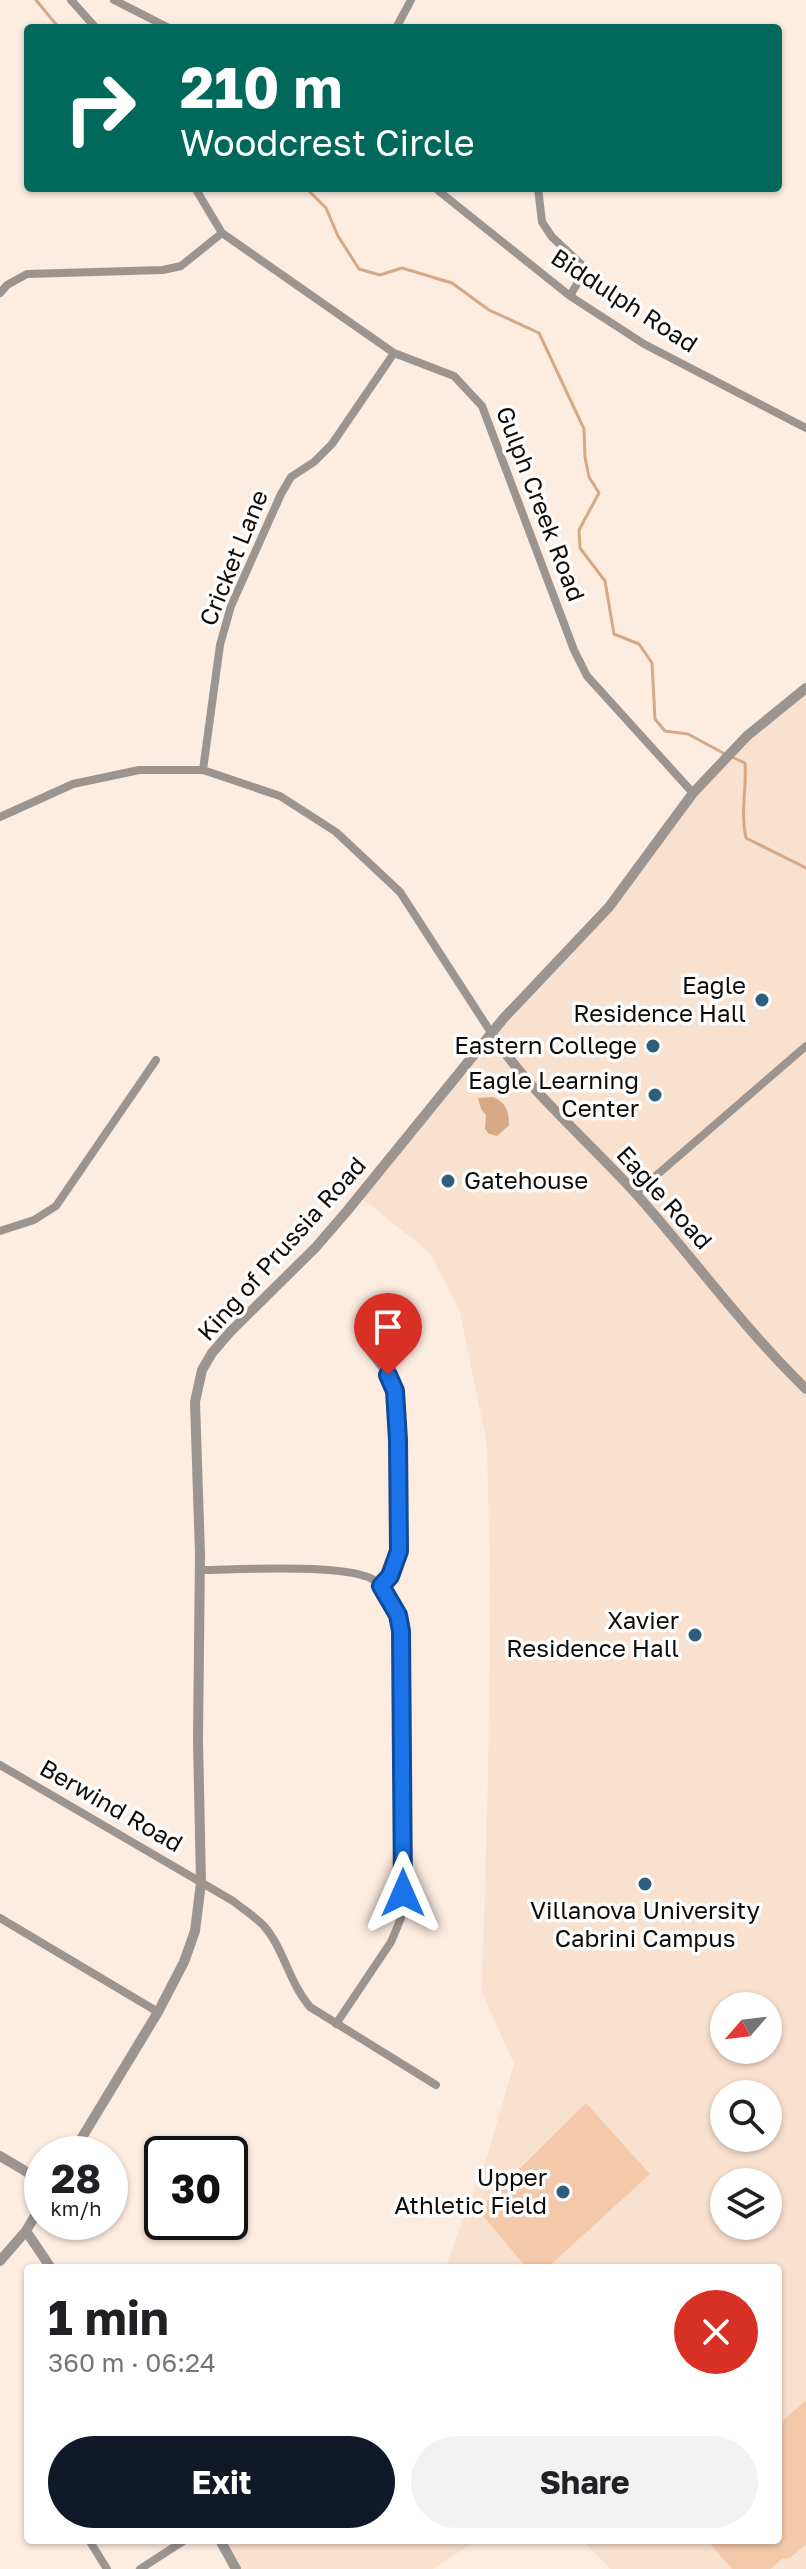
<!DOCTYPE html>
<meta charset="utf-8">
<style>
body{margin:0;font-family:"Golos Text",sans-serif;background:#f2f2f2;color:#202124;height:100vh;display:flex;flex-direction:column;font-size:30px;white-space:nowrap}
*{box-sizing:border-box;margin:0}
p{font-size:26px;color:#757577}
.icon{flex:none;width:44px;height:44px;fill:none;stroke:currentColor;stroke-width:2;stroke-linecap:round;stroke-linejoin:round}
.map{position:relative;flex:1;overflow:hidden}
.drawer{position:absolute;left:24px;top:2264px;width:758px;height:280px;display:flex;flex-direction:column;background:#fff;border-radius:8px;box-shadow:0 2px 6px #0004}
.drawer>*{flex:none}
.guide{position:absolute;left:24px;top:24px;width:758px;height:168px;border-radius:8px;box-shadow:0 2px 6px #0004;background:#00695c;color:#fff;overflow:hidden}
.needle{width:52px;rotate:242deg}
.fabs{position:absolute;left:710px;top:1992px;display:grid;gap:16px}
.fabs a{display:grid;place-items:center;width:72px;height:72px;border-radius:50%;background:#fff;box-shadow:0 2px 6px #0004;font-size:40px}
.speed{position:absolute;left:24px;top:2136px;display:flex;gap:16px;font-size:40px;font-weight:700;text-align:center}
.speed>*{display:grid;place-content:center;width:104px;height:104px;border-radius:50%;background:#fff;box-shadow:0 2px 6px #0004;line-height:1}
.speed small{font-size:20px;font-weight:400}
.speed .limit{border:4px solid #111;border-radius:12px;background:#fff;color:#111}
.pin{position:absolute;display:grid;place-items:center;width:68px;height:68px;color:#fff;margin:-82px -34px;border-radius:50% 50% 50% 0;rotate:-45deg;box-shadow:0 0 8px #0007}
.pin .icon{rotate:45deg}
.me{position:absolute;width:88px;margin:-44px;rotate:0deg;stroke-linejoin:round;filter:drop-shadow(0 0 6px #0008)}
.turn{display:flex;align-items:center;gap:28px;height:168px;padding:0 24px;font-size:36px}
.turn .icon{width:104px;height:104px;stroke-width:2.5}
.turn b{display:block;font-size:56px;line-height:68px}
.round{display:grid;place-items:center;flex:none;width:84px;height:84px;border-radius:42px;background:#f2f2f2}
.summary{display:flex;align-items:center;justify-content:space-between;height:136px;padding:0 24px}
h1{font-size:48px;font-weight:700;line-height:60px}
.primary-button{display:flex;gap:16px;margin-top:auto;padding:16px 24px}
.primary-button a{flex:1;height:92px;border-radius:48px;background:#111827;color:#fff;font-size:32px;font-weight:700;line-height:92px;text-align:center}
.primary-button a+a{background:#f2f2f2;color:#202124}
.map>svg:first-child{display:block}
.built{fill:#f9e1d0;fill-rule:evenodd}
.green{fill:#f3c9aa}
.water{fill:#d7a886}
.lines{fill:none;stroke-linecap:round;stroke-linejoin:round}
.stream{stroke:#d7a886;stroke-width:3}
.minor{stroke:#9c948f;stroke-width:8}
.tertiary{stroke:#9c948f;stroke-width:10}
.route-casing{stroke:#114b97;stroke-width:20}
.route{stroke:#1a73e8;stroke-width:14}
.poi-dot{fill:#2d5e7c;stroke:#fcfdfc;stroke-width:3}
.labels{text-anchor:middle;stroke-width:7;stroke-linejoin:round;paint-order:stroke}
.street-label{font-size:24px;fill:#100b07;stroke:#fcfdfc}
.poi-label{font-size:24px;fill:#100b07;stroke:#fcfdfc;text-anchor:end}
</style>
<div class="map">
<svg width="806" height="2569" viewBox="0 0 806 2569">
<rect width="100%" height="100%" fill="#fdece0"/>
<!-- built -->
<path class="built" d="M806 688V2569H611L582 2540H778V2268H445L487 2156 514 2064 482 1992 488 1777 490 1584 487 1444 459 1309 429 1252 360 1197 503 1019 609 907 733 750ZM724 2006H768V2050H724ZM724 2094H768V2138H724ZM724 2182H768V2226H724Z
M232 2540H477L433 2569H237L224 2548Z"/>
<!-- green -->
<path class="green" d="M586 2103 650 2174 547 2268H527L478 2210Z
M806 2400V2544L790 2558 782 2559 770 2569H732L707 2540H778V2425Z"/>
<!-- water -->
<path class="water" d="M493 1097C506 1103 509 1110 509 1125L497 1136 489 1134 485 1129 486 1115 481 1109 478 1098Z"/>
<g class="lines">
<!-- stream -->
<path class="stream" d="M36 0 59 28
M306 188 326 208 338 236 359 269 380 275 402 268 452 283 489 310 539 333 584 429 585 457 589 477 599 493 579 530 580 548 605 581 614 634 639 644 652 663 655 719 665 731 688 734 725 754
M732 757 745 763C747 788 740 813 746 838L806 868"/>
<!-- minor -->
<path class="minor" d="M71 0 96 28
M114 0 169 28
M396 28 411 0
M195 188 222 233 394 353 454 376 482 406 574 650 587 676 693 793
M435 188 570 296 644 344 806 428
M538 188 542 222 552 237 581 264 582 275 570 296
M0 293 7 285 27 274 163 270 181 266 222 233
M203 770 220 645 231 606 281 494 291 477 314 462 332 444 394 353
M0 817 73 784 139 770H203L280 796 336 832 400 892 492 1034
M636 1193 806 1046
M0 1231 34 1220 56 1206 156 1060
M370 1352 388 1375 395 1391 398 1440 399 1551 390 1576 381 1586
M200 1570C236 1570 352 1562 377 1582 391 1592 398 1614 401 1631L403 1893 401 1918 391 1942 336 2024
M0 1765 233 1901C243 1909 254 1916 263 1925 284 1948 288 1981 310 2007L436 2085
M0 1918 158 2012
M89 2540 107 2569
M140 2569 185 2540"/>
<!-- tertiary -->
<path class="tertiary" d="M492 1034C532 1095 590 1142 638 1196 694 1259 746 1331 806 1389
M72 2154 158 2012 184 1962 195 1931 201 1883 198 1740 200 1554 195 1402 202 1370 212 1353 230 1332 316 1247 347 1211 503 1019 609 907 693 793 747 736 806 688
M0 2156 42 2181
M26 2231 51 2268
M0 2261 26 2231 42 2204
M220 2540 236 2569"/>
</g>
<g class="lines">
<!-- route casing -->
<g class="route-casing">
<path id="route" d="M388 1375 395 1391 398 1440 399 1551 390 1576 381 1586 398 1615 401 1631 403 1893"/>
</g>
<!-- route -->
<use href="#route" class="route"/>
</g>
<!-- markers -->
<g class="poi-dot">
<circle cx="762" cy="1000" r="8"/>
<circle cx="653" cy="1046" r="8"/>
<circle cx="655" cy="1095" r="8"/>
<circle cx="448" cy="1181" r="8"/>
<circle cx="695" cy="1635" r="8"/>
<circle cx="645" cy="1884" r="8"/>
<circle cx="563" cy="2192" r="8"/>
</g>
<g class="labels">
<!-- street labels -->
<g class="street-label">
<text transform="translate(624 301) rotate(33)" y="8">Biddulph Road</text>
<text transform="translate(540 504) rotate(69)" y="8">Gulph Creek Road</text>
<text transform="translate(234 558) rotate(-68)" y="8">Cricket Lane</text>
<text transform="translate(664 1198) rotate(48)" y="8">Eagle Road</text>
<text transform="translate(282 1249) rotate(-48)" y="8">King of Prussia Road</text>
<text transform="translate(111 1806) rotate(30)" y="8">Berwind Road</text>
</g>
<!-- poi labels -->
<g class="poi-label">
<text x="746" y="994">Eagle<tspan x="746" dy="28">Residence Hall</tspan></text>
<text x="637" y="1054">Eastern College</text>
<text x="639" y="1089">Eagle Learning<tspan x="639" dy="28">Center</tspan></text>
<text x="464" y="1189" text-anchor="start">Gatehouse</text>
<text x="679" y="1629">Xavier<tspan x="679" dy="28">Residence Hall</tspan></text>
<text x="645" y="1919" text-anchor="middle">Villanova University<tspan x="645" dy="28">Cabrini Campus</tspan></text>
<text x="547" y="2186">Upper<tspan x="547" dy="28">Athletic Field</tspan></text>
</g>
</g>
</svg>
<div class="fabs">
<a><svg class="needle" viewBox="-14 -14 28 28"><path d="M0-13l5 13h-10z" fill="#e53935"/><path d="M0 13l5-13h-10z" fill="#757577"/></svg></a>
<a><svg class="icon" aria-label="search" viewBox="0 0 24 24"><circle cx="10" cy="10" r="6"/><path d="M15 15l6 6"/></svg></a>
<a><svg class="icon" aria-label="layers" viewBox="0 0 24 24"><path d="M12 4l9 5-9 5-9-5zM3 14l9 5 9-5"/></svg></a>
</div>
<div class="speed"><div>28<small>km/h</small></div><div class="limit">30</div></div>
<div class="pin" style="left:388px;top:1375px;background:#d93025"><svg class="icon" aria-label="arrive" viewBox="0 0 24 24"><path d="M6 21V4h12l-3 4 3 4H6"/></svg></div>
<svg class="me" style="left:403px;top:1893px" viewBox="-20 -20 40 40"><path d="M0-17L14 15 0 8-14 15z" fill="#1a73e8" stroke="#fff" stroke-width="4"/></svg>
<div class="guide">
<div class="turn"><svg class="icon" aria-label="right" viewBox="0 0 24 24"><path d="M7 20v-9h11M14 6l5 5-5 5"/></svg><div><b>210 m</b>Woodcrest Circle</div></div>
</div>
<section class="drawer">
<div class="summary"><div><h1>1 min</h1><p>360 m · 06:24</p></div><a class="round" style="background:#d93025;color:#fff"><svg class="icon" aria-label="close" viewBox="0 0 24 24"><path d="M6 6l12 12M18 6L6 18"/></svg></a></div>
<div class="primary-button"><a>Exit</a><a>Share</a></div>
</section>
</div>
